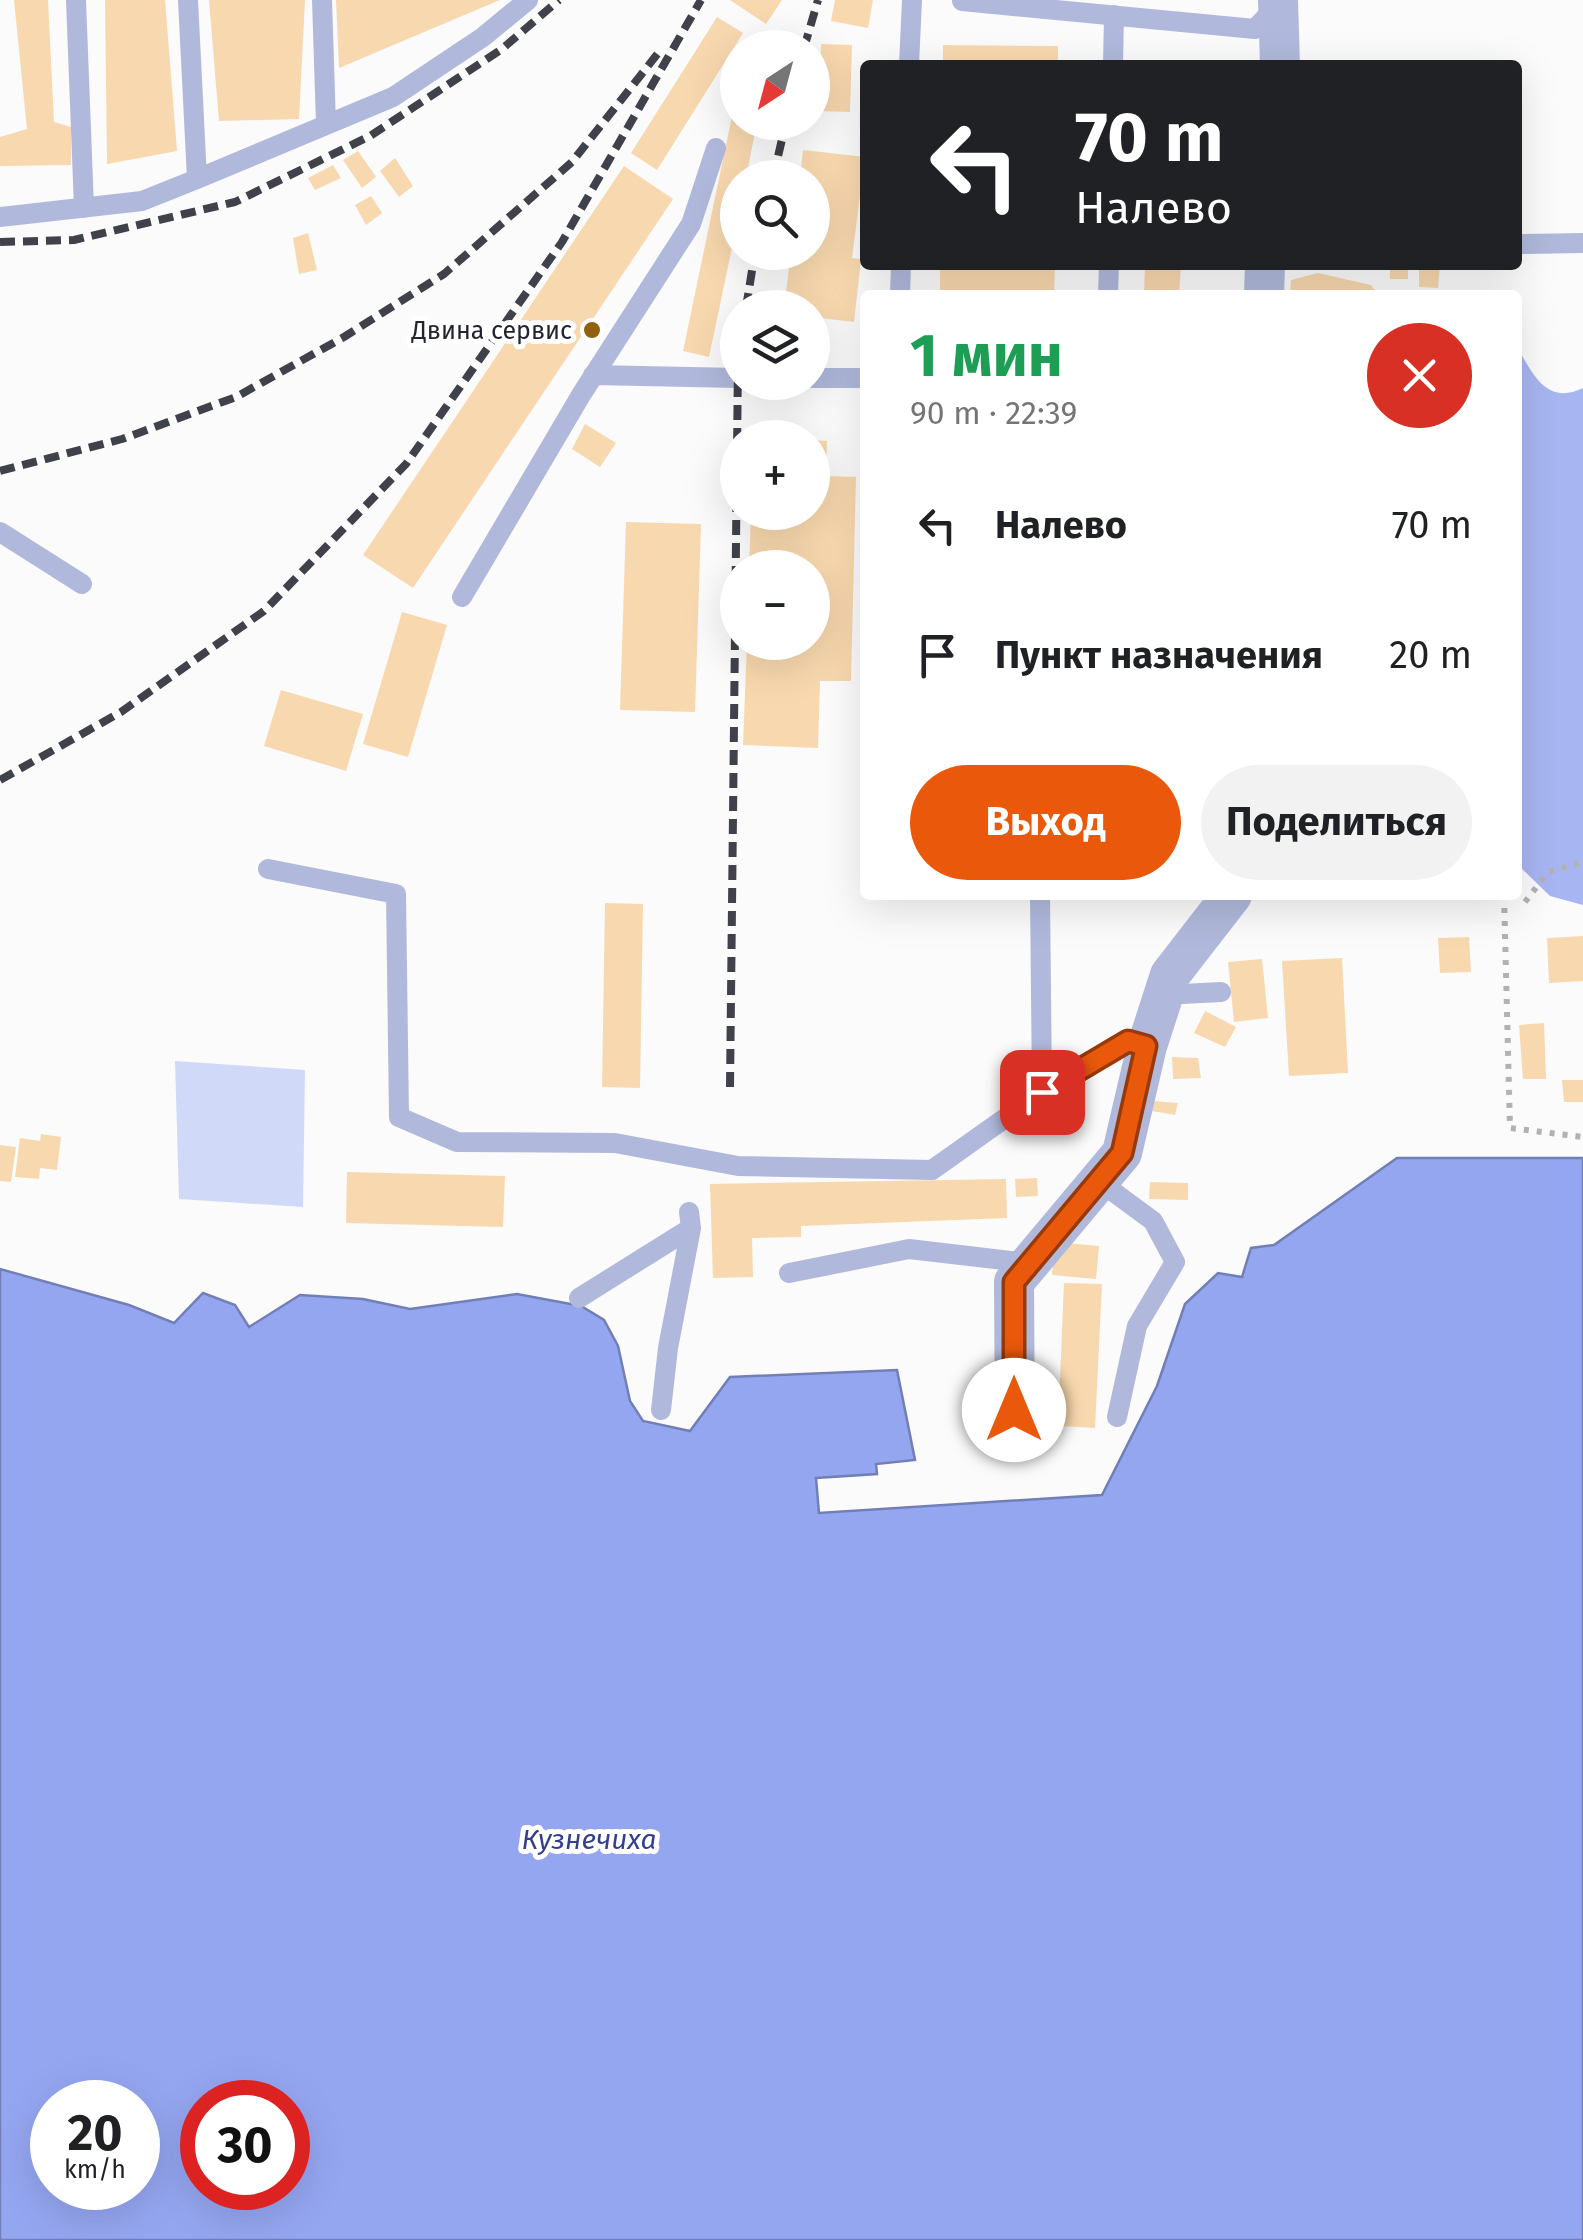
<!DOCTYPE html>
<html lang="ru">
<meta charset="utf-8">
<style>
body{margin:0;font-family:"Fira Sans",sans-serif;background:#f2f2f2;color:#202124;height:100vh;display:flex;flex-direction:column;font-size:38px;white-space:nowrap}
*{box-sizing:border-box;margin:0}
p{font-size:32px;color:#757577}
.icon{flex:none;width:55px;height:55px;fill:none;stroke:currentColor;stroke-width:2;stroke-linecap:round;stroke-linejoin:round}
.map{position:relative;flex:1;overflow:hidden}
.sheet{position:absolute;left:860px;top:290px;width:662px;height:610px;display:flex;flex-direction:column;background:#fff;border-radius:10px;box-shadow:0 10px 40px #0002}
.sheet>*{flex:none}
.top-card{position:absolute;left:860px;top:60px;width:662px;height:210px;border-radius:10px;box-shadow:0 10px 40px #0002;background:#202124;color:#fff;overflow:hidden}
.needle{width:65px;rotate:216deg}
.tools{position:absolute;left:720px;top:30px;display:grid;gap:20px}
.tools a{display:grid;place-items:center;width:110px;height:110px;border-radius:50%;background:#fff;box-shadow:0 10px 40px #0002;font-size:50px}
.speed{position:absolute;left:30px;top:2080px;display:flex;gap:20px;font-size:50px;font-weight:700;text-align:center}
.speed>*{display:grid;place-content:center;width:130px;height:130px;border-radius:50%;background:#fff;box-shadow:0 10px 40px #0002;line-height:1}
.speed small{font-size:25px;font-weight:400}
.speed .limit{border:15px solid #d22;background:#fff;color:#111}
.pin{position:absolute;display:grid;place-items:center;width:85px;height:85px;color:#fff;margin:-42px;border-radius:20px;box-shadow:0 5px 15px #0006}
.me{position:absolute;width:110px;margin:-55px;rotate:0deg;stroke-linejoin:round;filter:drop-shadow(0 0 8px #0008)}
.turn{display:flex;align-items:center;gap:35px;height:210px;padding:0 50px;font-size:45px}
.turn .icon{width:130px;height:130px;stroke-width:2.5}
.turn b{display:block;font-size:70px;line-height:85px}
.round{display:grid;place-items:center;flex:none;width:105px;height:105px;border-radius:52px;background:#f2f2f2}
.headline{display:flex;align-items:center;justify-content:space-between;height:170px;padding:0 50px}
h1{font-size:60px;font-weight:700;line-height:75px;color:#1e9e55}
.action{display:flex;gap:20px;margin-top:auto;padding:20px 50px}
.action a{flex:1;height:115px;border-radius:60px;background:#ea580c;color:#fff;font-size:40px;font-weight:700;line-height:115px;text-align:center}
.action a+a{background:#f2f2f2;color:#202124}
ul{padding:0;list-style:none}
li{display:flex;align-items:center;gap:30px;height:130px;padding:0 50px}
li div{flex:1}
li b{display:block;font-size:38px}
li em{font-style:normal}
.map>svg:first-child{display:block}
.green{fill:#d1d9f8}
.forest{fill:#a7b5f2}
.water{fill:#95a6f1;stroke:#727fb7;stroke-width:2.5;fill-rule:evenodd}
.building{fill:#f8d8ae}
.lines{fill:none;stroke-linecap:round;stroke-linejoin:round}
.path{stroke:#b1b2b6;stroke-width:6;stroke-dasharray:5 8;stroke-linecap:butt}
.lane{stroke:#b0b9db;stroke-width:20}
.street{stroke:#b0b9db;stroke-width:40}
.rail{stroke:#3f414b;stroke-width:8;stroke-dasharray:15 8;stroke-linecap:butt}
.route-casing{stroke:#983908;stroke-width:25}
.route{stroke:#ea580c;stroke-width:18}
.poi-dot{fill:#91610e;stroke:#fff;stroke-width:4}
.labels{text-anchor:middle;stroke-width:10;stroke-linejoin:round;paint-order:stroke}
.poi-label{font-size:25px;fill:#222530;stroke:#fff;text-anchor:end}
.water-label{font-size:28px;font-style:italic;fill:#333d92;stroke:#fff}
</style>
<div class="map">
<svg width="1583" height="2240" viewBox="0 0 1583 2240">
<rect width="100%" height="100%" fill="#fbfbfb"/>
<!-- green -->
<path class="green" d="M175 1061 305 1070 303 1207 179 1199Z"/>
<!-- forest -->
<path class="forest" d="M1518 349C1533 373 1546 406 1583 388V905L1550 896 1518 865Z"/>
<!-- water -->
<path class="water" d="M1397 1158H1583V2240H0V1269L129 1305 174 1323 203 1293 235 1305 249 1327 300 1295 363 1299 410 1309 517 1294 581 1306 604 1320 618 1346 630 1401 643 1421 690 1431 730 1377 897 1370 915 1460 876 1464 877 1474 816 1478 819 1513 1102 1495 1157 1386 1185 1304 1218 1273 1242 1277 1251 1248 1274 1245ZM52 2102H138V2188H52ZM202 2102H288V2188H202Z"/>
<!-- building -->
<path class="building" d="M14 0H48L54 122 71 127V165L0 166V137L27 129Z
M105 0H165L177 151 107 164Z
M209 0H305L299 119 219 121Z
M336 0H500L339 68Z
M730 0H782L766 24Z
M835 0H873L868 28 831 21Z
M717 17 743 33 657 170 631 153Z
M821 44 852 45 850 112 819 111Z
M943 45 1058 46V65H943Z
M1151 60 1194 61V65H1151Z
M736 97 738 122H757L746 178H738V219L709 357 683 351Z
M803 150 865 157 852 258 861 259 854 322 812 317V308H784L791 252H812V178H800Z
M358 151 376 177 362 188 343 160Z
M395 158 413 186 399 197 380 171Z
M333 165 341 178 315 190 308 178Z
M624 166 673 199 413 588 363 555Z
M371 196 382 213 366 225 355 205Z
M308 233 317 270 299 274 293 238Z
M940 265H1055L1054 295H940Z
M1145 265H1181L1179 295H1144Z
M1390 265H1408V279H1390Z
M1419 265H1440L1438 288 1419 287Z
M1318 273 1371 285 1378 295H1290L1291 280Z
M585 424 616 443 600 467 572 449Z
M812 440 827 441 826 476 856 477 851 681H820L818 748 743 745 747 642H812V568H749L751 512H812Z
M626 522 701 524 695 712 620 710Z
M402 612 447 625 408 757 363 744Z
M281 690 363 714 346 771 264 746Z
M605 903 643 904 640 1088 602 1087Z
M1583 936V981L1549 983 1547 938Z
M1469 937 1471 972 1440 973 1438 938Z
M1342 958 1348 1073 1289 1076 1282 961Z
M1262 959 1268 1018 1234 1022 1228 962Z
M1205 1011 1236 1027 1225 1047 1194 1033Z
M1544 1023 1546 1079H1523L1519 1025Z
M1172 1057 1198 1058 1201 1078 1173 1079Z
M1562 1080H1583V1102H1564Z
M1153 1101 1178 1103 1175 1115 1152 1111Z
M41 1134 61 1137 57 1170 40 1168 39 1179 15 1177 20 1138 40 1141Z
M0 1145 16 1147 11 1182 0 1181Z
M347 1172 505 1176 503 1227 346 1223Z
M1037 1178 1038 1196 1016 1197 1015 1179Z
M1006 1179 1007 1218 801 1226V1237L752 1238 753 1277 713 1278 710 1184Z
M1150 1182 1188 1183V1200L1149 1199Z
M1055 1242 1099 1246 1096 1279 1052 1275Z
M1064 1283 1102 1284 1095 1428 1058 1426Z"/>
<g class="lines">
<!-- path -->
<path class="path" d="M1504 895 1510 1128 1583 1137
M1525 902 1548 872 1583 862"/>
<!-- lane -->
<path class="lane" d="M76 0 84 208
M188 0 197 179
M322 0 326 125
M962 1 1255 29 1277 5
M909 65 912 0
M1113 65 1114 15
M0 217 142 201 197 179 393 97 483 37 528 0
M1518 244 1583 243
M900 295 901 265
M1108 295 1109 265
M593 375 738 378
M812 378H865
M0 532 82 584
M462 597 581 395 691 224 716 148
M268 869 396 894 399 1117 457 1142 615 1143 738 1166 932 1170 1042 1092 1040 895
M1163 995 1221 992
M1042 1092 1129 1041 1147 1046
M1100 1182 1153 1221 1175 1262 1137 1326 1117 1417
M789 1273 909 1249 1029 1263
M579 1298 691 1228
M661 1410 668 1348 691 1228 689 1212"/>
<!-- street -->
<path class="street" d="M1278 0 1280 65
M1264 295 1265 265
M1015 1442 1014 1282 1122 1153 1147 1046 1170 975 1232 895"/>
<!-- rail -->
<path class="rail" d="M804 48 818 0
M773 178 786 122
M0 242 74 240 235 202 370 136 502 49 559 0
M746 308 755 252
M0 471 122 439 236 397 344 337 444 274 572 162 659 52
M0 780 121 712 264 611 406 464 562 242 701 0
M730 1087 738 362"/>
</g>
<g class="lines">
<!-- route casing -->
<g class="route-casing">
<path id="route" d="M1014 1410V1282L1122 1153 1146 1046 1128 1041 1042 1092"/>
</g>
<!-- route -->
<use href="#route" class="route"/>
</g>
<!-- markers -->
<circle class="poi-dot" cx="592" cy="330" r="10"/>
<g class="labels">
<!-- poi labels -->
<g class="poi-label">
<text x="572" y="339">Двина сервис</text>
</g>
<!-- water labels -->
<g class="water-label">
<text x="589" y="1849">Кузнечиха</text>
</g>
</g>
</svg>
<div class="tools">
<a><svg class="needle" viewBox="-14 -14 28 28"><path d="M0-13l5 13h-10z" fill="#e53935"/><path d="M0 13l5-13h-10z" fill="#757577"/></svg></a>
<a><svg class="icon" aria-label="search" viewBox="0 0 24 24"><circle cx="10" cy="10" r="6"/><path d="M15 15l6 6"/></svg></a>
<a><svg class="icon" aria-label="layers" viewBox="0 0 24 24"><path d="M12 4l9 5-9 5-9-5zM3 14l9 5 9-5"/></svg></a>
<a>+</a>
<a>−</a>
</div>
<div class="speed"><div>20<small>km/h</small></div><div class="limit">30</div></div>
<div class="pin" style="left:1042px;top:1092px;background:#d93025"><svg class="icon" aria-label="arrive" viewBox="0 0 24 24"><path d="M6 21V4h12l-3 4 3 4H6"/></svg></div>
<svg class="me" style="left:1014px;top:1410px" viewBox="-20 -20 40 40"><circle r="19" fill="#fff"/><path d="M0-13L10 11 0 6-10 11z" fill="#ea580c"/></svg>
<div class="top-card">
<div class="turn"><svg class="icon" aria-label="left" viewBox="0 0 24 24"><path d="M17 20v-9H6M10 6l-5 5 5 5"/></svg><div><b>70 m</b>Налево</div></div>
</div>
<section class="sheet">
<div class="headline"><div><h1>1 мин</h1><p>90 m · 22:39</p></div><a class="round" style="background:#d93025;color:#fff"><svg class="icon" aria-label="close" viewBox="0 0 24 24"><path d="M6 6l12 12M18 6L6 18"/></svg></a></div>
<ul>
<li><svg class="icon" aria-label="left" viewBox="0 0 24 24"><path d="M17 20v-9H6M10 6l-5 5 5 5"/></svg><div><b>Налево</b></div><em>70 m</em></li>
<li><svg class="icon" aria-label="arrive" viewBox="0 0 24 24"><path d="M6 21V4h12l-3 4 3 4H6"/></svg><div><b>Пункт назначения</b></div><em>20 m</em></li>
</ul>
<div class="action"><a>Выход</a><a>Поделиться</a></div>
</section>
</div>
